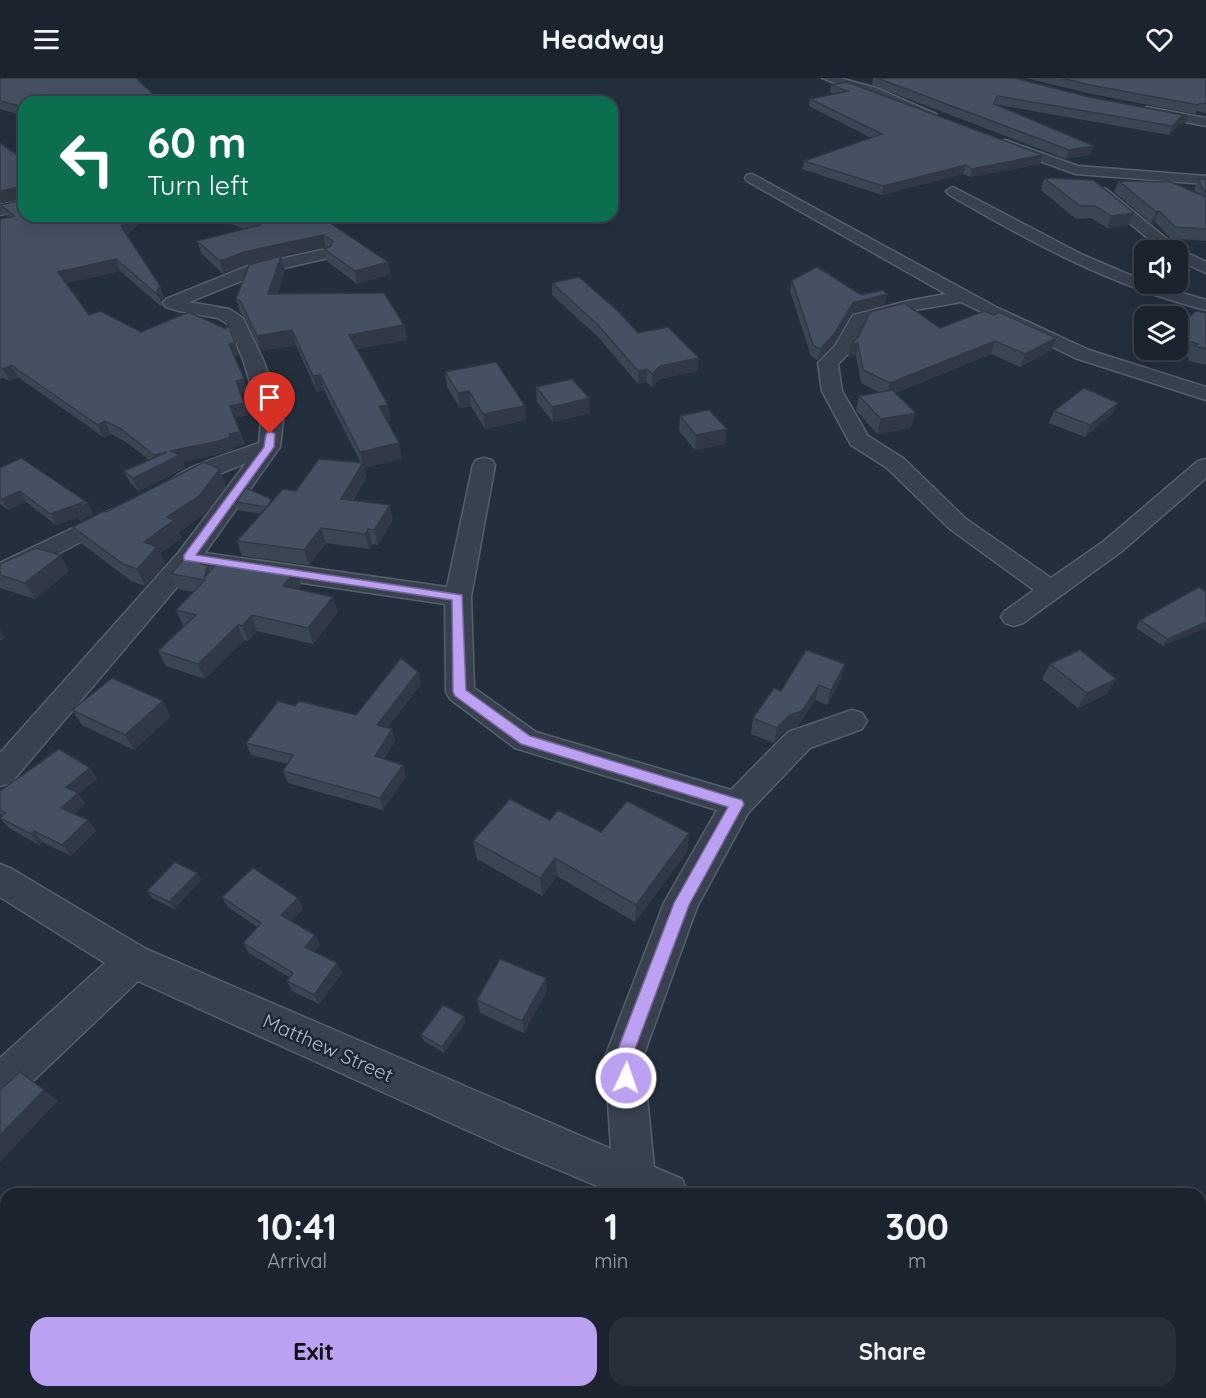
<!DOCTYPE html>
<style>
body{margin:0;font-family:Quicksand,sans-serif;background:#282f3a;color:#f1f3f6;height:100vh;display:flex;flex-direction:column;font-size:22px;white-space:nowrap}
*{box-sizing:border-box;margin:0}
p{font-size:20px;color:#a0a4aa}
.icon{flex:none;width:33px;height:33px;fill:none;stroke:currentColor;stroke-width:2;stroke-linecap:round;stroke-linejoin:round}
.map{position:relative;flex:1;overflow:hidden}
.sheet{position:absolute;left:0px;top:1110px;width:1206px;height:210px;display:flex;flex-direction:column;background:#1b232e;border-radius:18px 18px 0 0;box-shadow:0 6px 24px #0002,0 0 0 2px #39404a}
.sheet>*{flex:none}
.hud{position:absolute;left:18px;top:18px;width:600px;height:126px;border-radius:18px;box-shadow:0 6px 24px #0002,0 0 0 2px #39404a;background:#0b6e4f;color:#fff;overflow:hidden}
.fabs{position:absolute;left:1134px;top:162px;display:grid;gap:12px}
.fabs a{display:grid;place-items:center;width:54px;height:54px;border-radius:12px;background:#1b232e;box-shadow:0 6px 24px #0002,0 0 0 2px #39404a;font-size:30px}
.pin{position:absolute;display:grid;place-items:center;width:51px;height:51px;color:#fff;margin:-62px -26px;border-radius:50% 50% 50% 0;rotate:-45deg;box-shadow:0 0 6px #0007}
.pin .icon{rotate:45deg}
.me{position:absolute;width:66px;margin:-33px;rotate:3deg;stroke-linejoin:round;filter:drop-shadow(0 0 4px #0008)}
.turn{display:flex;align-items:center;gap:21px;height:126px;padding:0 30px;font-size:27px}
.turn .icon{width:78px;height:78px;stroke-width:2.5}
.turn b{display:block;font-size:42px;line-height:51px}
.eta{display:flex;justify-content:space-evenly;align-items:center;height:102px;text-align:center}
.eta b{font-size:36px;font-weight:700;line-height:42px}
.action{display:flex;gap:12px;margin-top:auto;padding:12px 30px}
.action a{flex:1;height:69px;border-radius:18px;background:#bca0f2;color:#111;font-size:24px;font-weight:700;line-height:69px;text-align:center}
.action a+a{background:#282f3a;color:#f1f3f6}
header{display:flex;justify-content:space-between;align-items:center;height:78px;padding:0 30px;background:#1b232e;font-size:27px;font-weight:700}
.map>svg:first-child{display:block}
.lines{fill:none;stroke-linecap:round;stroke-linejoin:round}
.street-casing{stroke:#565f6c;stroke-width:3}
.street{fill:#38414e;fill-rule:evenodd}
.wall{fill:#3b4654}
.shaded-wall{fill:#303945}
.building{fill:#455162;stroke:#303945;stroke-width:1.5}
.route{fill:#bca0f2;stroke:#7a689d;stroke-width:1.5}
.labels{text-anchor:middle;stroke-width:5;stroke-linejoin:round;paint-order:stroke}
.near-street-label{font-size:20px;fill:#b4bcc9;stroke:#1d2633}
</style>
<header><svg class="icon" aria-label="menu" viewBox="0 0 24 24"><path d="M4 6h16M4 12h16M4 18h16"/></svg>Headway<svg class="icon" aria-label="heart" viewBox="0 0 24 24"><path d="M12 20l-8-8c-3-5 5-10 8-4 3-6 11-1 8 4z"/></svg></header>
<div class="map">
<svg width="1206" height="1320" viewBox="0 0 1206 1320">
<rect width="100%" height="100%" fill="#242f3e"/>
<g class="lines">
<!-- street casing -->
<g class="street-casing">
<path id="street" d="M822 0H840L876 10 936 36 934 39H926Z
M1147 29 1206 40V48L1143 36 1141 33Z
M1005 62 1078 88 1206 98V106L1076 96 1000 69 998 66 1000 63Z
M752 96 996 229 1089 272 1206 309V322L1075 280 961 224 909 233 866 245 853 271 838 286 842 313 868 358 903 380 966 441 1051 500 1104 463 1198 383 1206 381V400L1122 473 1023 545 1014 548 1005 545 1001 539 1005 533 1034 512 950 451 887 390 851 367 822 313 818 285 835 268 853 237 908 223 946 216 747 103 745 100 747 97Z
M953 109 1081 176 1144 203V206H1153L1206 222V232C1113 209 1030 164 948 116L946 113Z
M1101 110 1106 111 1179 171 1206 184V195L1178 182V172H1162L1096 117 1094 114Z
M24 122V131L0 137V127Z
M326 171 332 173 334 176 332 179 259 196 189 224 229 231 243 240 264 284 283 343 280 369 205 475 447 509 473 387 476 382 484 380 492 382 495 387 471 519 474 610 536 654 731 712 788 654 852 632 862 635 867 643 862 651 810 670 748 735 697 829 643 979 654 1089 682 1101 688 1116H612V1114L504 1069 138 903 14 1021 0 1027V980L105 885 0 819V786L12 791 146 871 611 1071 605 979 664 825 717 732 515 670 450 621 446 614 445 526 194 489 11 705 0 708V675L179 474 246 385 180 412 172 410 169 405C180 389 238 373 259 365L261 343 244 284 229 247 218 240 179 233 166 229 163 225 166 221 248 188Z
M113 431 121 433 125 438 121 443 9 501 0 503V485Z
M1200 1273 1206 1274V1320H1198L1183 1314H1200Z
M600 1314H648L649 1320H601Z"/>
</g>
<!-- street -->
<use href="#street" class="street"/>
</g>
<!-- wall -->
<path class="wall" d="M0 0 24 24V38L0 31Z
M873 0H1014L1185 46 1178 47 1169 57 999 27 1094 68 1090 77 1066 81 872 7Z
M1026 0H1206V35L1197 33 1195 36 1087 15Z
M831 7 1043 77 1040 86 970 99 963 96 882 117 802 91 804 83 871 60 809 28 810 21 834 16 830 14Z
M0 65 20 79 24 138H146L127 157 164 219 161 225 163 230 120 193 66 205 89 237 141 254 235 265 239 277 234 278 244 301 248 313 241 315 248 337 235 340 245 366 233 369 234 372 223 375 183 384 185 390 139 413 130 405 124 393 149 382 126 364 111 356 103 359 18 299 10 303 3 300 0 301V141L8 139 6 138 1 127 21 122V120L0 125Z
M1044 100 1093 102 1129 147 1107 150 1091 140 1076 141 1041 112Z
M1198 101H1206V163L1170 160 1155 144 1151 145 1114 114 1119 103 1195 114 1194 112Z
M211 138H323L321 139 388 184 390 196 357 206 327 183 324 171 327 170 326 169 281 178 285 192 277 216 404 247 407 262 357 271 391 342 387 343 402 381 364 390 366 400 353 422 393 442 378 467 372 466 369 471 326 465 309 487 242 478 237 463 261 436 238 432 236 424 272 423 361 385 324 312 317 314 296 267 261 273 245 239 240 235 236 221 273 180 248 186 223 196 201 175 197 163 244 151Z
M792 202 861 217 885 227 851 236 833 267 818 282 811 278 790 213Z
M552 205 638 255 698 293 660 301 652 309 646 304 638 306 598 259 552 217Z
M1206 235V287L1188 283 1189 280 1162 272H1178V250Z
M940 250 1056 260 1052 272 1020 289 991 276 895 315 911 350 877 356 856 332 859 318 879 314 861 305 856 278 848 279 851 266Z
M445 294 526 342 485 351 471 328 460 330 447 309Z
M536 309 590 335 553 344 537 324Z
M1118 325 1112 336 1085 359 1049 345 1054 333Z
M680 338 725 366 695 372 679 353Z
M0 390 93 436 80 443 78 439 56 447 26 424 8 432 0 426Z
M226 408 206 435 179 454 182 460 160 475 165 486 145 508 131 503 82 466 73 449 106 434Z
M0 486 69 493 35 521 0 510Z
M208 488 210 494 296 492 301 507 298 511 338 534 313 566 257 553 248 563 244 562 205 601 166 588 158 573 184 548H183L176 532 194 514 178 511 171 496Z
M1206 514 1163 568 1136 550 1140 542Z
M1050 586 1116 601 1107 616 1078 630 1042 601Z
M418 594 421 606 387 650 392 651 395 663 384 681 403 687 406 699 383 732 288 705 283 693 288 686 251 677 246 665 356 637Z
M841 601 827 627 815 622 798 648 786 652 774 665 751 656 753 640 781 613Z
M72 632 171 638 134 672 82 647Z
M90 690 97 701 78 716 85 725 74 736 88 742 96 753 71 778 42 764 39 767 9 750 0 740 2 737 0 736V713Z
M550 742 601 754 689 755 687 774 635 844 557 798 542 818 477 781 473 763Z
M197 795 201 802 174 831 152 820 147 813Z
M222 819 298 820 303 831 291 843 320 867 314 874 337 885 342 895 319 926 292 913 287 903 289 899 249 875 243 865 257 849 228 829Z
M547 913 524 955 480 935 477 922Z
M464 938 465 945 444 975 424 963 421 957Z
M1200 1137 1206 1139V1184L1200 1183Z"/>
<!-- shaded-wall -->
<path class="shaded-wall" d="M1188 38 1185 46 1178 47 1169 57 1172 48 1181 39Z
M1094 68 1090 77 1066 81 1069 72Z
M1043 77 1040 86 970 99 972 91Z
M966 87 963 96 882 117 883 108Z
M19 109 24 120 0 125V113Z
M1159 133 1155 144 1151 145 1156 134Z
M1134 135 1129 147 1107 150 1111 138Z
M132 138H146L125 159 121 148Z
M323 157 326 169 281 178 285 192 272 231 268 216 281 178 248 186 223 196 220 183 244 174Z
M116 181 120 193 63 206 58 194Z
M388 184 390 196 357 206 355 193Z
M160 208 164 219 161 225 157 213Z
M887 216 885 227 851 236 833 267 818 282 820 271 853 225Z
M404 247 407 262 352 272 349 257Z
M292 252 296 267 261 273 257 258Z
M1056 260 1052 272 1020 289 1025 276Z
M995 263 991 276 886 318 890 305Z
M235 265 239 277 233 279 229 266Z
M858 265 856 278 848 279 851 266Z
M699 280 698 293 660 301 652 309V296L660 288Z
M11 287 18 299 10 303 3 291Z
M647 291 646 304 638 306V293Z
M320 297 324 312 317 314 313 298Z
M244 301 248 313 240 315 236 303Z
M469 313 471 328 460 330 458 315Z
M589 320 590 335 553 344 552 329Z
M244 325 248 337 235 340 230 328Z
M1118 325 1112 336 1085 359 1090 347Z
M388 327 391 342 382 344 379 328Z
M525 328 526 342 485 351 483 336Z
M916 335 911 350 877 356 881 341Z
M105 343 111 356 103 359 98 347Z
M727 351 725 366 695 372 696 357Z
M240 354 245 366 233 369 234 372 223 375 183 384 185 390 139 413 133 400 159 388 154 377 171 373Z
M399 365 402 381 364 390 366 400 344 435 341 421 363 386 360 374Z
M220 391 226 408 206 435 179 454 182 460 160 475 165 486 145 508 137 491 144 464 167 439Z
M20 413 26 424 8 432 2 421Z
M84 424 88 425 93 436 80 443 78 439 56 447 50 436Z
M390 427 393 442 378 467 374 452Z
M321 450 326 465 309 487 304 472Z
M368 451 372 466 369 471 365 456Z
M61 477 69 493 35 521 25 505Z
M208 488 214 504 204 500Z
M296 492 301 507 288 523 283 508Z
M333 519 338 534 313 566 308 550Z
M252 537 257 553 248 563 242 548Z
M1206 544V550L1163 568 1168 561Z
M238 547 244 562 205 601 198 586Z
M0 552 5 560 0 563Z
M845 586 841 601 827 627 831 612Z
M418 594 421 606 380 659 377 647Z
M1116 601 1107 616 1078 630 1087 615Z
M819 607 815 622 798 648 786 652 774 665 777 650Z
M163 623 171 638 134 672 125 657Z
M392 651 395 663 379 690 375 678Z
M403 687 406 699 383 732 380 720Z
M90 690 97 701 78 716 85 725 69 740 61 730 66 709Z
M88 742 96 753 71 778 62 767Z
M34 753 42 764 39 767 31 756Z
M689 755 687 774 635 844 636 827Z
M555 780 557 798 542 818 540 800Z
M197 795 201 802 174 831 169 824Z
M298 820 303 831 286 848 281 837Z
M315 857 320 867 310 879 305 869Z
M337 885 342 895 319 926 314 917Z
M546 900 547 913 524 955 522 943Z
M464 938 465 945 444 975 442 969Z
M44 1012 58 1023 0 1084V1057Z
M0 1271 6 1275V1282L0 1279Z
M59 1314H72L83 1320H55Z"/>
<!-- building -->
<path class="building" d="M0 0H136L161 24H24V29L0 23Z
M877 0H1014L1089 19 1188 38 1181 39 1172 48 997 18 994 26 1094 68 1069 72Z
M1062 0H1206V26L1200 25 1198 27 1090 7Z
M847 4 1043 77 972 91 966 87 883 108 804 83 882 56 810 21 848 13 831 7Z
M0 65 20 79 24 78V138H132L121 148 160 208 157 213 159 218 116 181 58 194 89 237 100 233 141 254 189 234 226 251 228 246 235 265 229 266 244 301 236 303 244 325 230 328 240 354 229 356 230 359 219 363 171 373 180 377 133 400 124 393 167 374 154 377 121 351 105 343 98 347 11 287 3 291 0 289V141L14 138 1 127 21 122 22 111 19 109 0 113Z
M1044 100 1093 102 1134 135 1111 138 1095 128H1080Z
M1198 101H1206V117Z
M1119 103 1171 104 1206 119V151L1175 149 1159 133 1156 134Z
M237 138H320L388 184 355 193 324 171 331 168 333 163 323 157 244 174 220 183 197 163 260 147Z
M281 178 268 216 384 215 404 247 349 257 388 327 379 328 399 365 360 374 320 297 313 298 292 252 257 258 241 224 236 221 249 187Z
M817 189 861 217 883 212 887 216 853 225 835 255 820 271 813 267 792 202Z
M579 199 619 234 638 255 668 249 699 280 660 288 652 296 647 291 638 293 598 247 552 205Z
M904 225 940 250 985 233 994 237 999 234 1056 260 1025 276 995 263 890 305 863 292 858 265 851 266 858 259 870 234Z
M1196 233 1206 235V271L1195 268 1198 266 1178 260V250Z
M496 284 525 328 483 336 469 313 458 315 445 294Z
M572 301 589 320 552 329 536 309Z
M1084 310 1118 325 1090 347 1054 333Z
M892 312 916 335 881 341 859 318Z
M709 332 727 351 696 357 680 338Z
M21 380 88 425 75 432 84 424 50 436 20 413 2 421 0 420V390Z
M319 381 363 385 341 421 390 427 374 452 368 451 365 456 321 450 304 472 237 463 283 411 296 413Z
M204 384 220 391 199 418 167 439 174 442 144 464 157 469 137 491 123 486 73 449 104 433 106 434Z
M246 410 271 421 270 425 266 429 236 424Z
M36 470 61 477 25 505 0 497V486Z
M185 480 208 488 204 500 221 481 296 492 283 508 333 519 308 550 252 537 242 548 238 547 198 586 158 573 196 537 176 532 205 502 171 496Z
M1199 509 1206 514V544L1168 561 1140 542Z
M806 572 845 586 831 612 819 607 802 633 790 637 777 650 753 640 774 610 781 613Z
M1080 572 1116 601 1087 615 1050 586Z
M401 580 418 594 377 647 392 651 375 678 403 687 380 720 283 693 293 677 246 665 278 623 295 628 299 623 356 637Z
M112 600 163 623 125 657 72 632Z
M59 671 90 690 66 709 78 715 61 730 88 742 62 767 34 753 31 756 0 740 5 735 0 732V713Z
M510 721 550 742 558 732 601 754 627 723 689 755 636 827 555 780 540 800 473 763Z
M175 784 197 795 169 824 147 813Z
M253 790 298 820 281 837 315 857 305 869 337 885 314 917 287 903 293 895 243 865 261 845 222 819Z
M500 881 546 900 522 943 477 922Z
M443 927 464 938 442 969 421 957Z
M20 994 44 1012 0 1057V1012Z
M1200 1137 1206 1139V1178L1200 1177Z
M0 1279 6 1282V1314H59L55 1320H0Z
M257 1314H332L347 1320H254Z"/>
<!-- route -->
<path class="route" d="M270 353 275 356 274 369 196 477 462 517 466 612 530 658 742 722 744 726 689 827 632 979 634 1000 632 1006 626 1009 619 1006 615 979 674 825 728 729 521 666 455 618 453 614 452 522 184 482V477L264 369 266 356Z"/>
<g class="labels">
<!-- near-street labels -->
<g class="near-street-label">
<text transform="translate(328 970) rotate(24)" y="7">Matthew Street</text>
</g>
</g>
</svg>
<div class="fabs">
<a><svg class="icon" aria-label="sound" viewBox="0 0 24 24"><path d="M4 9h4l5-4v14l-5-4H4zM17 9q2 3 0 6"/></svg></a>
<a><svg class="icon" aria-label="layers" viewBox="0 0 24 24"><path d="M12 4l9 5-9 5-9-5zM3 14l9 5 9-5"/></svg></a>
</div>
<div class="pin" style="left:270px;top:356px;background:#d93025"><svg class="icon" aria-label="arrive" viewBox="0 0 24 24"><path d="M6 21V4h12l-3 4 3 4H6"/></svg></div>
<svg class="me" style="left:626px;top:1000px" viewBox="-20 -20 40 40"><circle r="17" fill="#bca0f2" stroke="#fff" stroke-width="3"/><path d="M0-11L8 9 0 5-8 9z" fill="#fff"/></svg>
<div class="hud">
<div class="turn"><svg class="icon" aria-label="left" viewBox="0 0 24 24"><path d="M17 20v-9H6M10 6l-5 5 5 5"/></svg><div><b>60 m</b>Turn left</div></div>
</div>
<section class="sheet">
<div class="eta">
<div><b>10:41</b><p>Arrival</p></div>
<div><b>1</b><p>min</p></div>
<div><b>300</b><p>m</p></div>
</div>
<div class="action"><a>Exit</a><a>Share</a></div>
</section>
</div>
